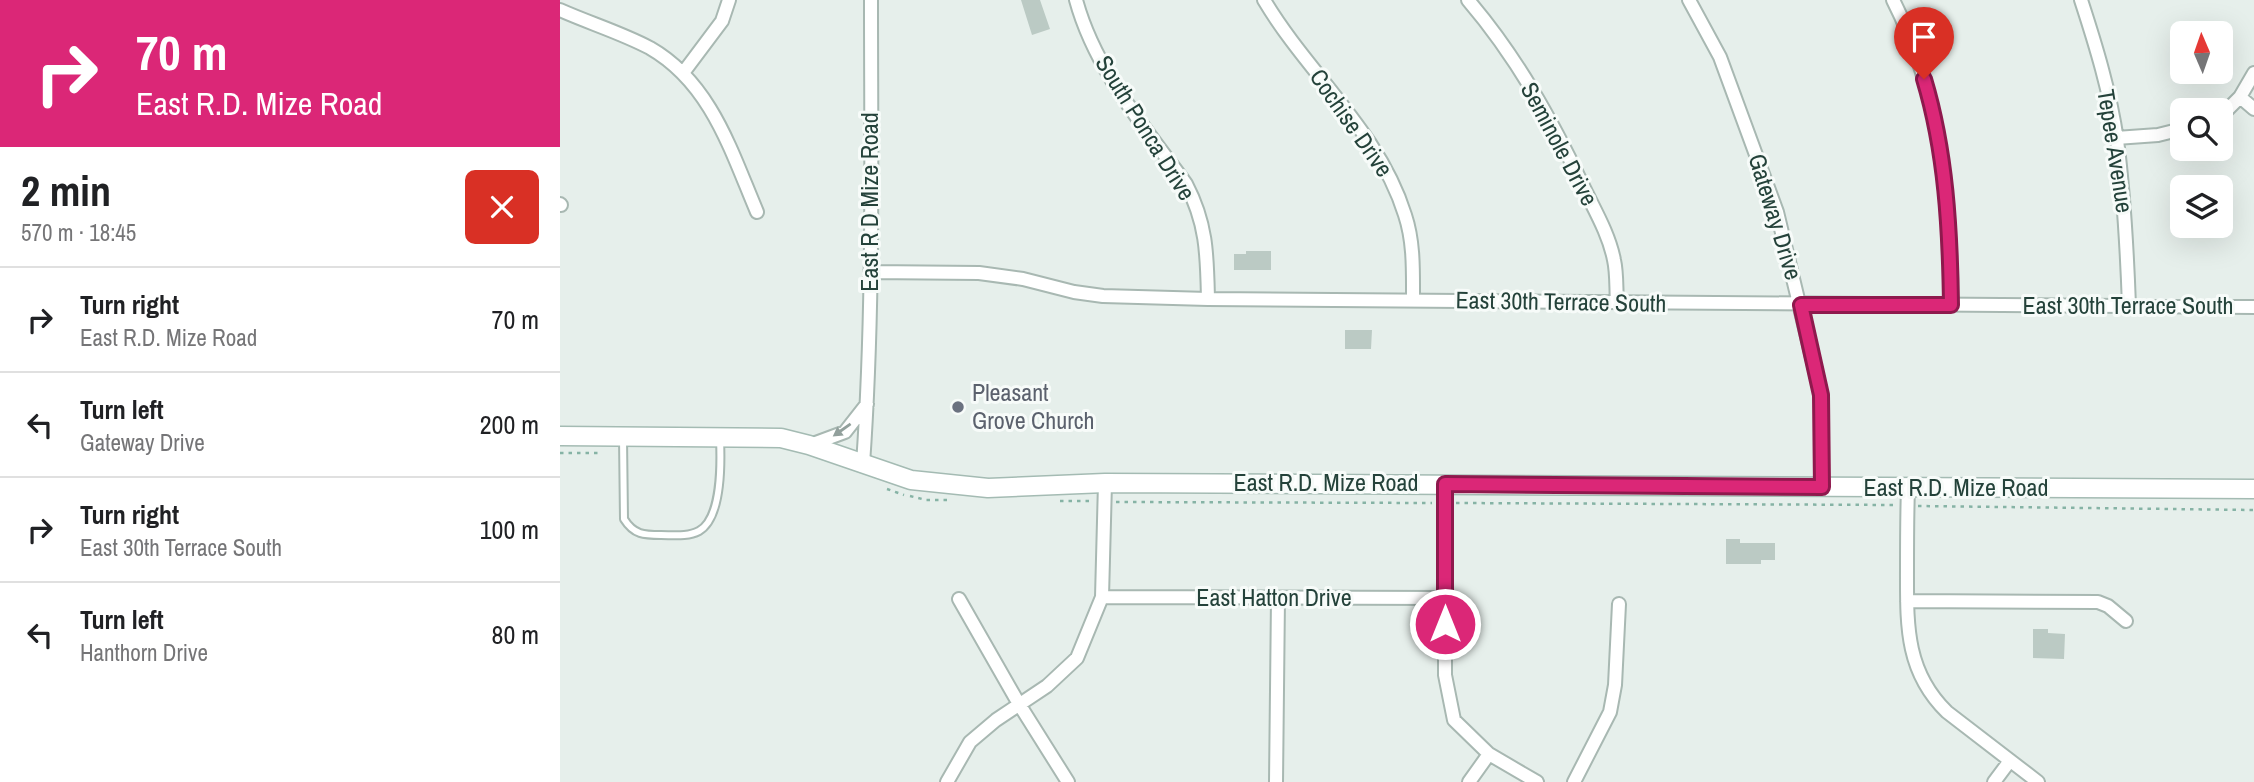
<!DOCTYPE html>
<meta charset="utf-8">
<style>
body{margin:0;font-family:"Archivo Narrow",sans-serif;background:#f6f6f6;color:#202124;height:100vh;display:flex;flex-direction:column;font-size:26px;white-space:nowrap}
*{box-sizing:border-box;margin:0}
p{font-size:23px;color:#757577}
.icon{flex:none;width:38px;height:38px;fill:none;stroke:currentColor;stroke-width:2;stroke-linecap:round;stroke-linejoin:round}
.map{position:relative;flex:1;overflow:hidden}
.details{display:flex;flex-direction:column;background:#fff;width:560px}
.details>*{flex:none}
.hud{background:#db2777;color:#fff;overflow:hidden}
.needle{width:46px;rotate:358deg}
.buttons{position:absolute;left:1610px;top:21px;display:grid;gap:14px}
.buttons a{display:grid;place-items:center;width:63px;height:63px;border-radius:10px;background:#fff;box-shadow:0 7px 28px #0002;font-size:35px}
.pin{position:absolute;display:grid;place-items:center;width:60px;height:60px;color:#fff;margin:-72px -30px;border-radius:50% 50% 50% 0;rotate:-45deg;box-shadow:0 0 7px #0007}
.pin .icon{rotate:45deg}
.me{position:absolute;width:77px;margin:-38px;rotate:0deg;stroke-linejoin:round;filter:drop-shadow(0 0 5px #0008)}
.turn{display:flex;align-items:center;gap:24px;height:147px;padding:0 21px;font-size:32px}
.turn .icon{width:91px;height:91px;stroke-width:2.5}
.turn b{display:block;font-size:49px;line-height:60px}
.round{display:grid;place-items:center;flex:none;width:74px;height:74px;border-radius:10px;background:#f6f6f6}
.overview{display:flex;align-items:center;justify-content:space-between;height:119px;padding:0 21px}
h1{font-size:42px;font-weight:700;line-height:52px}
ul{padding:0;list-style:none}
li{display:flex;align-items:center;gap:21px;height:105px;padding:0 21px;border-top:2px solid #e0e0e0}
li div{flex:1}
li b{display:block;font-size:26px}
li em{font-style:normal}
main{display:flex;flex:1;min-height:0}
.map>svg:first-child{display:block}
.building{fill:#bbcac4}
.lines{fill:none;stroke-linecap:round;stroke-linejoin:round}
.service-casing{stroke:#a8b8b2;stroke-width:10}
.minor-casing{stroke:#a8b8b2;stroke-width:16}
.secondary-casing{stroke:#a4bbb3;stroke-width:21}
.path{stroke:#86b3a5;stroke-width:2.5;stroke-dasharray:3.5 5;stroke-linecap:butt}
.service{stroke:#fff;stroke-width:6}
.minor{stroke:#fff;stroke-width:12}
.secondary{stroke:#fff;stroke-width:18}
.oneway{fill:#92a09c}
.route-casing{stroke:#8e194d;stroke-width:18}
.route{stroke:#db2777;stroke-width:12}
.worship-dot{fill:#6b7280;stroke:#f7fbf9;stroke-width:2.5}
.labels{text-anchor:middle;stroke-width:6;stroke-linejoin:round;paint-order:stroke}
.street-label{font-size:24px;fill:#24423a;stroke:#f7fbf9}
.worship-label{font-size:24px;fill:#5b616d;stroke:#f7fbf9;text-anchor:start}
</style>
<main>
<section class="details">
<div class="hud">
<div class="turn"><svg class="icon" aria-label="right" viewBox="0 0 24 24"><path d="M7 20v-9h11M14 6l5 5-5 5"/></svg><div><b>70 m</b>East R.D. Mize Road</div></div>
</div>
<div class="overview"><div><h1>2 min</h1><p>570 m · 18:45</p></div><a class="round" style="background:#d93025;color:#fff"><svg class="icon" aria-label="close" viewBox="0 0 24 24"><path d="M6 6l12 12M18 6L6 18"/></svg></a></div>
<ul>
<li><svg class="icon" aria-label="right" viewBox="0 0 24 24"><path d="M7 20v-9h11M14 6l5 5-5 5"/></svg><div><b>Turn right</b><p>East R.D. Mize Road</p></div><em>70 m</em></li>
<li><svg class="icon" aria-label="left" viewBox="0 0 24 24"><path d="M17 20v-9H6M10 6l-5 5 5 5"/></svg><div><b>Turn left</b><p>Gateway Drive</p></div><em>200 m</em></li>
<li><svg class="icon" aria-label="right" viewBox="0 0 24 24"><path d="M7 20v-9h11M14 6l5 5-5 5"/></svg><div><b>Turn right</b><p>East 30th Terrace South</p></div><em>100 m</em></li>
<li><svg class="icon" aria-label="left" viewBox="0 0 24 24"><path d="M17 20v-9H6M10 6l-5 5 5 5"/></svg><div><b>Turn left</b><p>Hanthorn Drive</p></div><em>80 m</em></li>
</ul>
</section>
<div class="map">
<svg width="1694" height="782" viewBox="0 0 1694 782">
<rect width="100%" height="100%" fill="#e6efeb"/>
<!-- building -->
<path class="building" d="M461 0H480L490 29 472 35Z
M686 251H711V270H674V254H686Z
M785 330H812L811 349H785Z
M1166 539H1180V543H1215V560H1201V564H1166Z
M1473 629H1488V633L1505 634 1504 659 1473 658Z"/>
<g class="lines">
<!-- service casing -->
<g class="service-casing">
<path id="service" d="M63 438 64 519C74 535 84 535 101 535 113 535 128 537 139 531 162 518 161 462 160 439"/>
</g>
<!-- minor casing -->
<g class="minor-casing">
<path id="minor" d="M516 0C535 70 584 126 626 184 647 224 647 255 648 299
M704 0C748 74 819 131 845 215 854 242 853 271 853 300
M908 0C956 56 991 119 1023 186 1034 209 1049 234 1054 260 1057 273 1056 288 1057 302
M1129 0 1160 57 1217 212 1261 395 1262 487
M1333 0C1381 94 1390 201 1391 305
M1521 0C1536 46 1550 92 1557 140 1564 195 1567 250 1569 306
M0 10C29 23 62 33 90 48 151 83 171 151 197 212
M123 73 162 21 169 0
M1680 97 1694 109
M1661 116 1680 97 1694 73
M1556 138 1598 135 1622 129
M0 204 1 205
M310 272 419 273 463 279 514 292 543 296 648 299 1694 307
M250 445 285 432 307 404
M303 464C314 309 311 154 311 0
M885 483V675L894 720 929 754 977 782
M1348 488C1347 515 1347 542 1347 570 1347 624 1345 671 1387 712L1478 782
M542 597 885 598
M399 599 459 704 508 782
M1347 601 1538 602 1548 606 1566 621
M387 782 410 742 436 720 487 686 517 658 542 597 545 483
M716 782 718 598
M909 782 929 754
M1014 782 1050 712 1055 685 1059 604
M1434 782 1449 762"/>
</g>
<!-- secondary casing -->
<g class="secondary-casing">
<path id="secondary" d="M0 436 221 438 249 445 351 480 428 488 545 483 1694 489"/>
</g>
<!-- path -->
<path class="path" d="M0 453H40
M327 489 344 495
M350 496 366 500H389
M500 501H532
M556 502 872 503
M896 503 1337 505
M1358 506 1694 510"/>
<!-- service -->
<use href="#service" class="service"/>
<!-- minor -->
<use href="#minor" class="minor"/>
<!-- secondary -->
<use href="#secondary" class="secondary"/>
</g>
<!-- one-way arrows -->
<defs><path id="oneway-solid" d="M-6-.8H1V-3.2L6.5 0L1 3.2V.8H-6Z" transform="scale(1.75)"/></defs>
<use class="oneway" href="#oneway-solid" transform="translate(282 430) rotate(145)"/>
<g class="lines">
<!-- route casing -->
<g class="route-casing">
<path id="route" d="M885 624V484L1262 487 1261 395 1241 305H1391C1390 229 1386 152 1364 79"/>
</g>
<!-- route -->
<use href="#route" class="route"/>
</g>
<!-- markers -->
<circle class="worship-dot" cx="398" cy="407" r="7"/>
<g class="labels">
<!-- street labels -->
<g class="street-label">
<text transform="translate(791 123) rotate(55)" y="8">Cochise Drive</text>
<text transform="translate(585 128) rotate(58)" y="8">South Ponca Drive</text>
<text transform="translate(999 144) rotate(62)" y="8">Seminole Drive</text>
<text transform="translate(1555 151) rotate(81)" y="8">Tepee Avenue</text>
<text transform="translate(310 202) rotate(-90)" y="8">East R D Mize Road</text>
<text transform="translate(1215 217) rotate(73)" y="8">Gateway Drive</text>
<text transform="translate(1001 302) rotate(1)" y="8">East 30th Terrace South</text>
<text x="1568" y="314">East 30th Terrace South</text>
<text x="766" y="491">East R.D. Mize Road</text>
<text x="1396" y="496">East R.D. Mize Road</text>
<text x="714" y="606">East Hatton Drive</text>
</g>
<!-- worship labels -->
<g class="worship-label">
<text x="412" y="401">Pleasant<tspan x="412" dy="28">Grove Church</tspan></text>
</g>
</g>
</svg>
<div class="buttons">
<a><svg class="needle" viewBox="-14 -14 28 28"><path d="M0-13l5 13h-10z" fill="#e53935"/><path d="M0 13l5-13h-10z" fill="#757577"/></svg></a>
<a><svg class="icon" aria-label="search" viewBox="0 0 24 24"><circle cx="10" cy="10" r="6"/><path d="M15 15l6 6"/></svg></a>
<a><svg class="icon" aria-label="layers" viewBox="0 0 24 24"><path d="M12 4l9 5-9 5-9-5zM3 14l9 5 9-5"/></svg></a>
</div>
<div class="pin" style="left:1364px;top:79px;background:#d93025"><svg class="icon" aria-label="arrive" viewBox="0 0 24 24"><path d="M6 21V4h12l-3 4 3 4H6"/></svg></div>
<svg class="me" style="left:885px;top:624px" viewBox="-20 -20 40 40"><circle r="17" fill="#db2777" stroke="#fff" stroke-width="3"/><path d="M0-11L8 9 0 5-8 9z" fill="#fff"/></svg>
</div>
</main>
